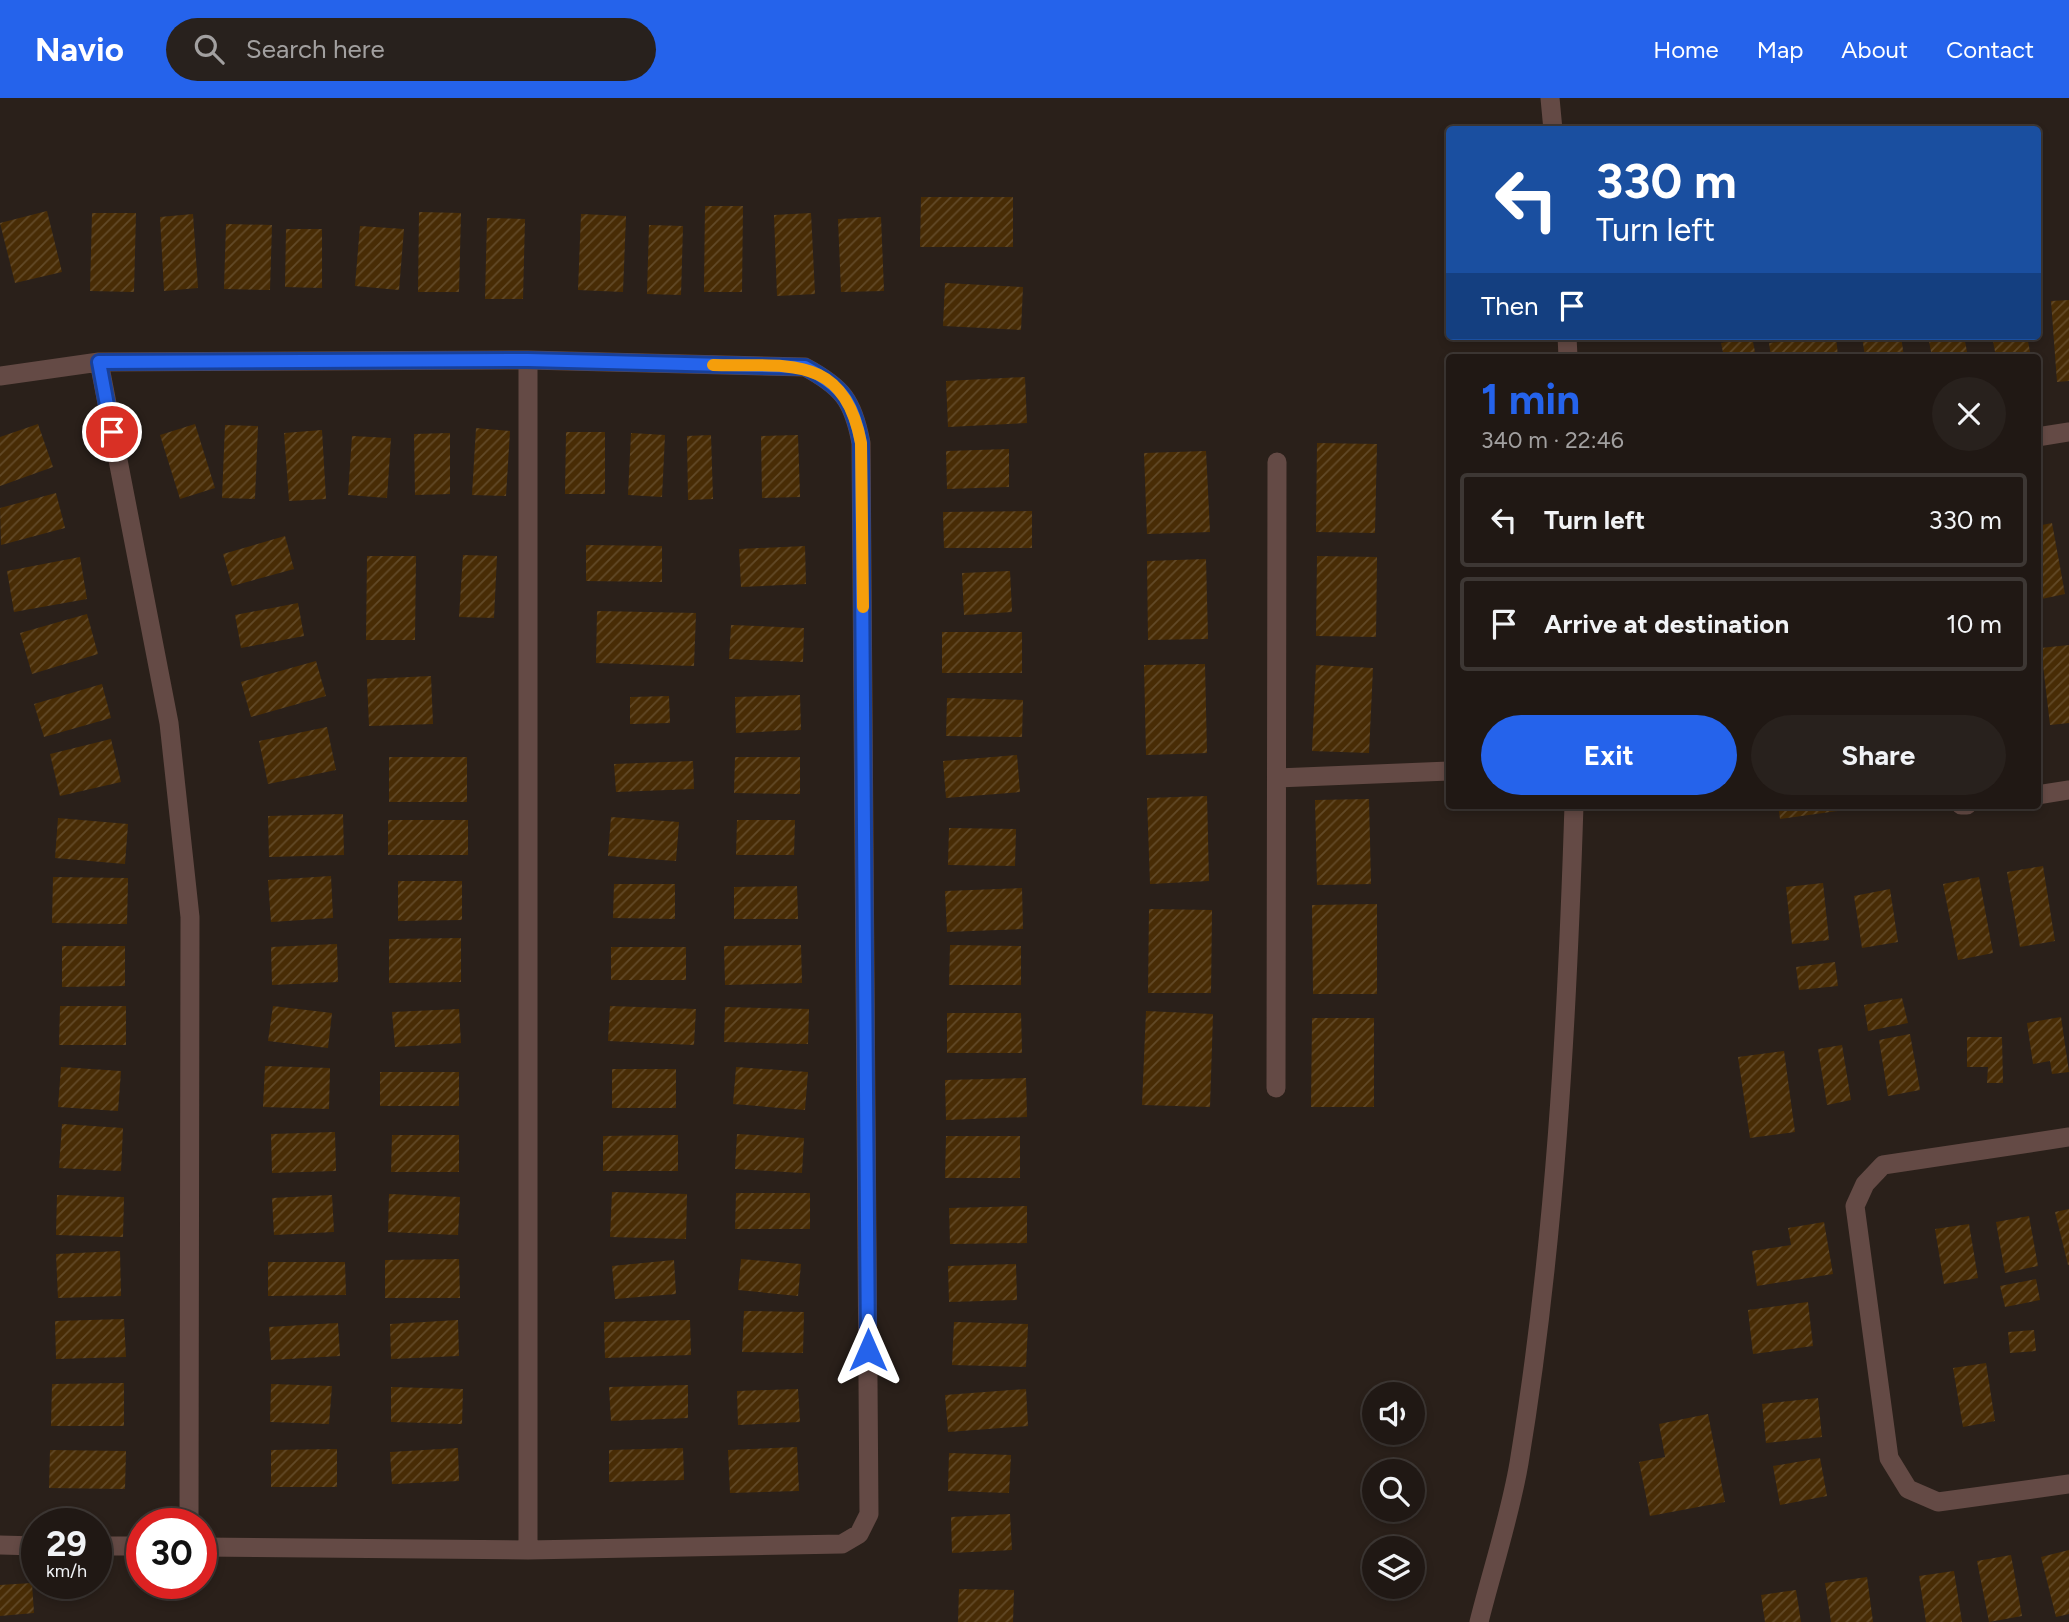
<!DOCTYPE html>
<meta charset="utf-8">
<style>
body{margin:0;font-family:Figtree,sans-serif;background:#28211d;color:#f1f3f6;height:100vh;display:flex;flex-direction:column;font-size:26px;white-space:nowrap}
*{box-sizing:border-box;margin:0}
p{font-size:23px;color:#a2a0a0}
.icon{flex:none;width:38px;height:38px;fill:none;stroke:currentColor;stroke-width:2;stroke-linecap:round;stroke-linejoin:round}
.map{position:relative;flex:1;overflow:hidden}
.panel{position:absolute;left:1446px;top:256px;width:595px;height:455px;display:flex;flex-direction:column;background:#201814;border-radius:7px;box-shadow:0 4px 10px #0003,0 0 0 2px #3d3734}
.panel>*{flex:none}
.banner{position:absolute;left:1446px;top:28px;width:595px;height:214px;border-radius:7px;box-shadow:0 4px 10px #0003,0 0 0 2px #3d3734;background:#1a4fa0;color:#fff;overflow:hidden}
.fabs{position:absolute;left:1362px;top:1284px;display:grid;gap:14px}
.fabs a{display:grid;place-items:center;width:63px;height:63px;border-radius:50%;background:#201814;box-shadow:0 4px 10px #0003,0 0 0 2px #3d3734;font-size:35px}
.speed{position:absolute;left:21px;top:1410px;display:flex;gap:14px;font-size:35px;font-weight:700;text-align:center}
.speed>*{display:grid;place-content:center;width:91px;height:91px;border-radius:50%;background:#201814;box-shadow:0 4px 10px #0003,0 0 0 2px #3d3734;line-height:1}
.speed small{font-size:18px;font-weight:400}
.speed .limit{border:10px solid #d22;background:#fff;color:#111}
.pin{position:absolute;display:grid;place-items:center;width:60px;height:60px;color:#fff;margin:-30px;border:4px solid #fff;border-radius:50%;box-shadow:0 2px 7px #0007}
.me{position:absolute;width:77px;margin:-38px;rotate:0deg;stroke-linejoin:round;filter:drop-shadow(0 0 5px #0008)}
.turn{display:flex;align-items:center;gap:24px;height:147px;padding:0 35px;font-size:32px}
.turn .icon{width:91px;height:91px;stroke-width:2.5}
.turn b{display:block;font-size:49px;line-height:60px}
.then{display:flex;align-items:center;height:66px;padding:0 35px;background:#0003;gap:14px;font-size:26px}
.round{display:grid;place-items:center;flex:none;width:74px;height:74px;border-radius:37px;background:#28211d}
.headline{display:flex;align-items:center;justify-content:space-between;height:119px;padding:0 35px}
h1{font-size:42px;font-weight:700;line-height:52px;color:#2563eb}
.action{display:flex;gap:14px;margin-top:auto;padding:14px 35px}
.action a{flex:1;height:80px;border-radius:42px;background:#2563eb;color:#fff;font-size:28px;font-weight:700;line-height:80px;text-align:center}
.action a+a{background:#28211d;color:#f1f3f6}
ul{padding:0;list-style:none}
li{display:flex;align-items:center;gap:21px;height:94px;margin:0 14px 10px;padding:0 21px;border:4px solid #3d3734;border-radius:7px}
li div{flex:1}
li b{display:block;font-size:26px}
li em{font-style:normal}
header{display:flex;align-items:center;gap:42px;box-sizing:border-box;height:98px;padding:0 35px;background:#2563eb;color:#fff}
header strong{font-size:33px}
nav{display:flex;gap:38px;margin-inline-start:auto;font-size:24px}
.search{width:490px;height:63px;background:#28211d;display:flex;align-items:center;gap:18px;box-sizing:border-box;padding:0 24px;border-radius:38px;color:#a2a0a0;font-size:26px}
.map>svg:first-child{display:block}
.building{fill:url(#building-hatch)}
.lines{fill:none;stroke-linecap:round;stroke-linejoin:round}
.minor{stroke:#644a45;stroke-width:19}
.route-casing{stroke:#184099;stroke-width:18}
.route{stroke:#2563eb;stroke-width:12}
.slow{stroke:#f59e0b;stroke-width:12}
</style>
<header>
<strong>Navio</strong>
<div class="search"><svg class="icon" aria-label="search" viewBox="0 0 24 24"><circle cx="10" cy="10" r="6"/><path d="M15 15l6 6"/></svg>Search here</div>
<nav><a>Home</a><a>Map</a><a>About</a><a>Contact</a></nav>
</header>
<div class="map">
<svg width="2069" height="1524" viewBox="0 0 2069 1524">
<defs>
<pattern id="building-hatch" width="6" height="6" patternUnits="userSpaceOnUse" patternTransform="scale(1.75)"><rect width="6" height="6" fill="#482c05"/><path d="M-1 1l2-2M0 6l6-6M5 7l2-2" fill="none" stroke="#624a28"/></pattern>
</defs>
<rect width="100%" height="100%" fill="#2a201a"/>
<!-- building -->
<path class="building" d="M921 99H1013V149H920Z
M705 108H743L742 194H704Z
M47 113 62 174 15 185 0 125Z
M419 114 461 115 459 194H418Z
M92 115H136L134 194 90 193Z
M811 115 815 196 777 198 774 117Z
M193 116 198 190 164 193 160 119Z
M581 116 626 118 623 194 578 192Z
M881 119 884 193 841 194 838 121Z
M487 120 525 121 523 201H485Z
M226 126 272 127 270 192 224 191Z
M649 127 683 128 681 197 647 196Z
M360 128 404 131 399 192 355 188Z
M286 131H322V190L285 189Z
M945 185 1023 189 1021 232 943 228Z
M2069 202V283L2057 284 2051 203Z
M1836 238 1838 259H1771L1769 245Z
M1862 238H1901L1904 259H1865Z
M1928 238H1964L1968 259H1932Z
M1992 238H2027L2031 259H1996Z
M1752 239 1756 259H1724L1721 245Z
M1025 279 1027 325 948 329 946 283Z
M38 326 53 369 0 388V339Z
M195 326 215 390 180 401 160 337Z
M225 327 258 328 255 401 222 400Z
M476 330 510 333 506 398 472 397Z
M322 332 326 401 289 403 284 335Z
M566 334H605V396H565Z
M450 335V396L415 397 414 336Z
M631 335 665 337 662 399 628 397Z
M711 337 713 401 688 402 687 338Z
M798 337 800 399 762 400 761 338Z
M352 338 391 340 387 400 348 397Z
M1317 345 1377 346 1375 435 1316 434Z
M1009 351V389L947 391 946 353Z
M1206 353 1210 434 1147 436 1144 355Z
M56 395 65 430 1 447 0 410Z
M1032 413V450H944L943 414Z
M2052 425 2065 496 2037 502V428Z
M285 438 294 471 232 488 223 456Z
M586 447 662 448V484L586 483Z
M805 448 806 486 741 489 739 451Z
M463 457 497 458 494 520 459 519Z
M367 458H416L415 542H366Z
M1317 458 1377 459 1376 539 1316 538Z
M80 459 87 501 14 514 7 473Z
M1206 461 1208 541 1148 542 1147 463Z
M1010 473 1012 514 964 517 962 475Z
M298 505 304 538 241 550 235 517Z
M597 513 696 515 694 568 596 565Z
M87 516 98 556 32 576 20 535Z
M731 527 804 530 803 564 729 561Z
M942 534H1022V575H942Z
M2069 547V625L2050 627 2041 550Z
M316 563 326 598 251 619 241 584Z
M1205 566 1207 655 1146 657 1144 567Z
M1316 567 1373 570 1369 655 1312 653Z
M431 578 433 626 369 628 367 581Z
M102 586 111 620 44 639 34 606Z
M800 597 801 632 736 635 735 599Z
M669 598 670 625 630 626V599Z
M947 600 1023 602 1022 639 946 638Z
M327 629 336 672 268 686 259 643Z
M111 641 121 684 60 698 50 656Z
M1017 657 1020 694 946 700 943 663Z
M389 659H467V704H389Z
M735 659H800V696L734 695Z
M693 663 694 691 616 694 614 666Z
M1207 698 1209 783 1150 786 1147 700Z
M1369 701 1371 786 1317 787 1315 702Z
M1778 707H1859V710L1780 721Z
M343 716 344 757 269 759 268 718Z
M611 719 679 724 676 763 608 758Z
M58 720 128 726 125 766 55 760Z
M388 722H468V757H388Z
M737 722H795L794 757H736Z
M949 730 1016 731 1015 768 948 767Z
M2043 768 2055 843 2020 849 2007 774Z
M331 778 333 820 271 824 268 782Z
M53 779 128 780 127 826 52 825Z
M1979 779 1993 855 1958 862 1943 786Z
M398 783H462V822L398 823Z
M1823 785 1829 842 1792 846 1786 789Z
M614 786H675V821L613 820Z
M797 788 798 821H734V789Z
M1022 790 1023 831 947 834 945 793Z
M1890 791 1898 844 1862 850 1854 798Z
M1377 806V896H1313L1312 807Z
M1149 811 1212 812 1211 895H1148Z
M461 840V884L389 885V841Z
M337 846 338 884 272 887 271 849Z
M801 847 802 885 725 887 724 848Z
M950 847 1021 848V887H949Z
M62 848H125V888L62 889Z
M611 849H686V882H611Z
M1835 864 1838 888 1799 892 1796 869Z
M1902 900 1908 925 1868 933 1864 907Z
M60 908H126V947H59Z
M273 908 332 915 328 950 268 943Z
M610 908 696 911 694 947 608 943Z
M725 909 809 911 808 946 724 944Z
M459 911 461 945 395 949 392 914Z
M1146 913 1213 916 1210 1009 1142 1007Z
M947 915H1021L1022 955H947Z
M2061 919 2069 974 2052 976 2050 963 2033 966 2027 925Z
M1312 920H1374V1009H1311Z
M1910 936 1920 992 1888 998 1879 942Z
M1967 939H2002L2003 985H1987L1988 969H1967Z
M1842 947 1851 1002 1827 1007 1818 951Z
M1784 953 1795 1034 1750 1040 1738 959Z
M265 968 330 970 329 1011 263 1009Z
M61 969 121 973 118 1013 58 1009Z
M736 969 808 974 805 1012 733 1006Z
M612 971H676V1010H612Z
M380 974H459V1008H380Z
M1026 980 1027 1019 946 1022 945 982Z
M62 1026 123 1030 121 1073 59 1070Z
M335 1034 336 1073 272 1075 271 1036Z
M737 1036 804 1040 802 1075 735 1071Z
M392 1037H459V1074H391Z
M678 1037V1073H603V1038Z
M946 1038H1020V1080H945Z
M612 1094 687 1096 686 1141 610 1139Z
M736 1095H810V1131H735Z
M389 1096 460 1099 458 1137 388 1134Z
M57 1097 124 1099 123 1139 56 1137Z
M332 1097 334 1134 274 1137 272 1100Z
M1027 1108V1145L950 1146 949 1110Z
M2069 1111V1167H2068L2055 1114Z
M2029 1118 2038 1168 2005 1175 1996 1124Z
M1824 1124 1833 1176 1757 1188 1752 1153 1791 1147 1788 1130Z
M1969 1126 1978 1180 1944 1186 1935 1131Z
M120 1153 121 1198 58 1200 56 1156Z
M459 1161 460 1200H385V1162Z
M741 1161 801 1166 798 1198 738 1192Z
M674 1162 676 1196 615 1201 612 1168Z
M268 1164H345L346 1197 268 1198Z
M1016 1166 1017 1202 949 1204 948 1168Z
M2036 1181 2040 1202 2005 1209 2000 1188Z
M1808 1204 1813 1248 1753 1256 1748 1212Z
M744 1213 804 1214 803 1255 742 1254Z
M124 1221 126 1259 56 1261 55 1223Z
M458 1222 459 1258 391 1261 390 1226Z
M690 1222 691 1257 605 1260 604 1224Z
M954 1224 1028 1226 1026 1269 952 1267Z
M338 1225 340 1258 271 1262 269 1229Z
M2034 1232 2036 1253 2010 1255 2008 1234Z
M1986 1265 1995 1323 1963 1329 1953 1270Z
M124 1285V1328H51L52 1286Z
M271 1286 332 1288 329 1326 270 1324Z
M688 1287V1320L611 1323 609 1289Z
M391 1289 463 1291 462 1326 391 1324Z
M798 1291 800 1324 738 1327 737 1293Z
M1026 1291 1028 1328 948 1334 945 1297Z
M1818 1300 1822 1339 1766 1345 1762 1306Z
M1708 1316 1725 1404 1650 1418 1639 1364 1665 1359 1659 1326Z
M797 1349 799 1393 730 1395 728 1352Z
M458 1350 459 1383 392 1386 390 1354Z
M683 1350 684 1382 609 1384V1352Z
M337 1351V1389H271V1352Z
M50 1352 126 1353 125 1391 49 1390Z
M949 1355 1011 1357 1009 1395 948 1393Z
M1820 1360 1827 1398 1780 1407 1773 1368Z
M1010 1416 1012 1452 952 1455 951 1419Z
M2069 1452V1516L2056 1519 2041 1459Z
M2011 1457 2022 1518 1989 1524 1977 1463Z
M1954 1473 1962 1524H1926L1919 1478Z
M1867 1479 1873 1524H1831L1825 1485Z
M32 1485 34 1515 0 1518V1487Z
M959 1491 1014 1492 1013 1524H958Z
M1796 1492 1801 1524H1765L1761 1497Z"/>
<g class="lines">
<!-- minor -->
<path class="minor" d="M1550 0 1553 32
M1567 238 1568 259
M99 264 169 625 190 819 189 1426
M0 278 99 264 528 262 805 269C842 289 853 302 861 345L869 1416 859 1436 842 1446 528 1452 201 1449
M2037 339 2069 334
M1277 680 1449 673
M2037 697 2069 692
M1961 707H1967
M1276 990 1277 364
M2069 1039 1883 1067 1865 1086 1855 1108 1889 1360 1908 1391 1938 1404 2069 1386
M0 1447 37 1448
M96 1448H142
M528 1452V262
M1479 1524C1492 1472 1510 1418 1519 1365 1555 1147 1567 927 1574 707"/>
</g>
<g class="lines">
<!-- route casing -->
<g class="route-casing">
<path id="route" d="M112 334 99 264 528 262 805 269C842 289 853 302 861 345L868 1252"/>
</g>
<!-- route -->
<use href="#route" class="route"/>
<!-- slow -->
<path class="slow" d="M713 267C786 269 844 254 861 345L863 509"/>
</g>
</svg>
<div class="fabs">
<a><svg class="icon" aria-label="sound" viewBox="0 0 24 24"><path d="M4 9h4l5-4v14l-5-4H4zM17 9q2 3 0 6"/></svg></a>
<a><svg class="icon" aria-label="search" viewBox="0 0 24 24"><circle cx="10" cy="10" r="6"/><path d="M15 15l6 6"/></svg></a>
<a><svg class="icon" aria-label="layers" viewBox="0 0 24 24"><path d="M12 4l9 5-9 5-9-5zM3 14l9 5 9-5"/></svg></a>
</div>
<div class="speed"><div>29<small>km/h</small></div><div class="limit">30</div></div>
<div class="pin" style="left:112px;top:334px;background:#d93025"><svg class="icon" aria-label="arrive" viewBox="0 0 24 24"><path d="M6 21V4h12l-3 4 3 4H6"/></svg></div>
<svg class="me" style="left:868px;top:1252px" viewBox="-20 -20 40 40"><path d="M0-17L14 15 0 8-14 15z" fill="#2563eb" stroke="#fff" stroke-width="4"/></svg>
<div class="banner">
<div class="turn"><svg class="icon" aria-label="left" viewBox="0 0 24 24"><path d="M17 20v-9H6M10 6l-5 5 5 5"/></svg><div><b>330 m</b>Turn left</div></div>
<div class="then">Then<svg class="icon" aria-label="arrive" viewBox="0 0 24 24"><path d="M6 21V4h12l-3 4 3 4H6"/></svg></div>
</div>
<section class="panel">
<div class="headline"><div><h1>1 min</h1><p>340 m · 22:46</p></div><a class="round"><svg class="icon" aria-label="close" viewBox="0 0 24 24"><path d="M6 6l12 12M18 6L6 18"/></svg></a></div>
<ul>
<li><svg class="icon" aria-label="left" viewBox="0 0 24 24"><path d="M17 20v-9H6M10 6l-5 5 5 5"/></svg><div><b>Turn left</b></div><em>330 m</em></li>
<li><svg class="icon" aria-label="arrive" viewBox="0 0 24 24"><path d="M6 21V4h12l-3 4 3 4H6"/></svg><div><b>Arrive at destination</b></div><em>10 m</em></li>
</ul>
<div class="action"><a>Exit</a><a>Share</a></div>
</section>
</div>
